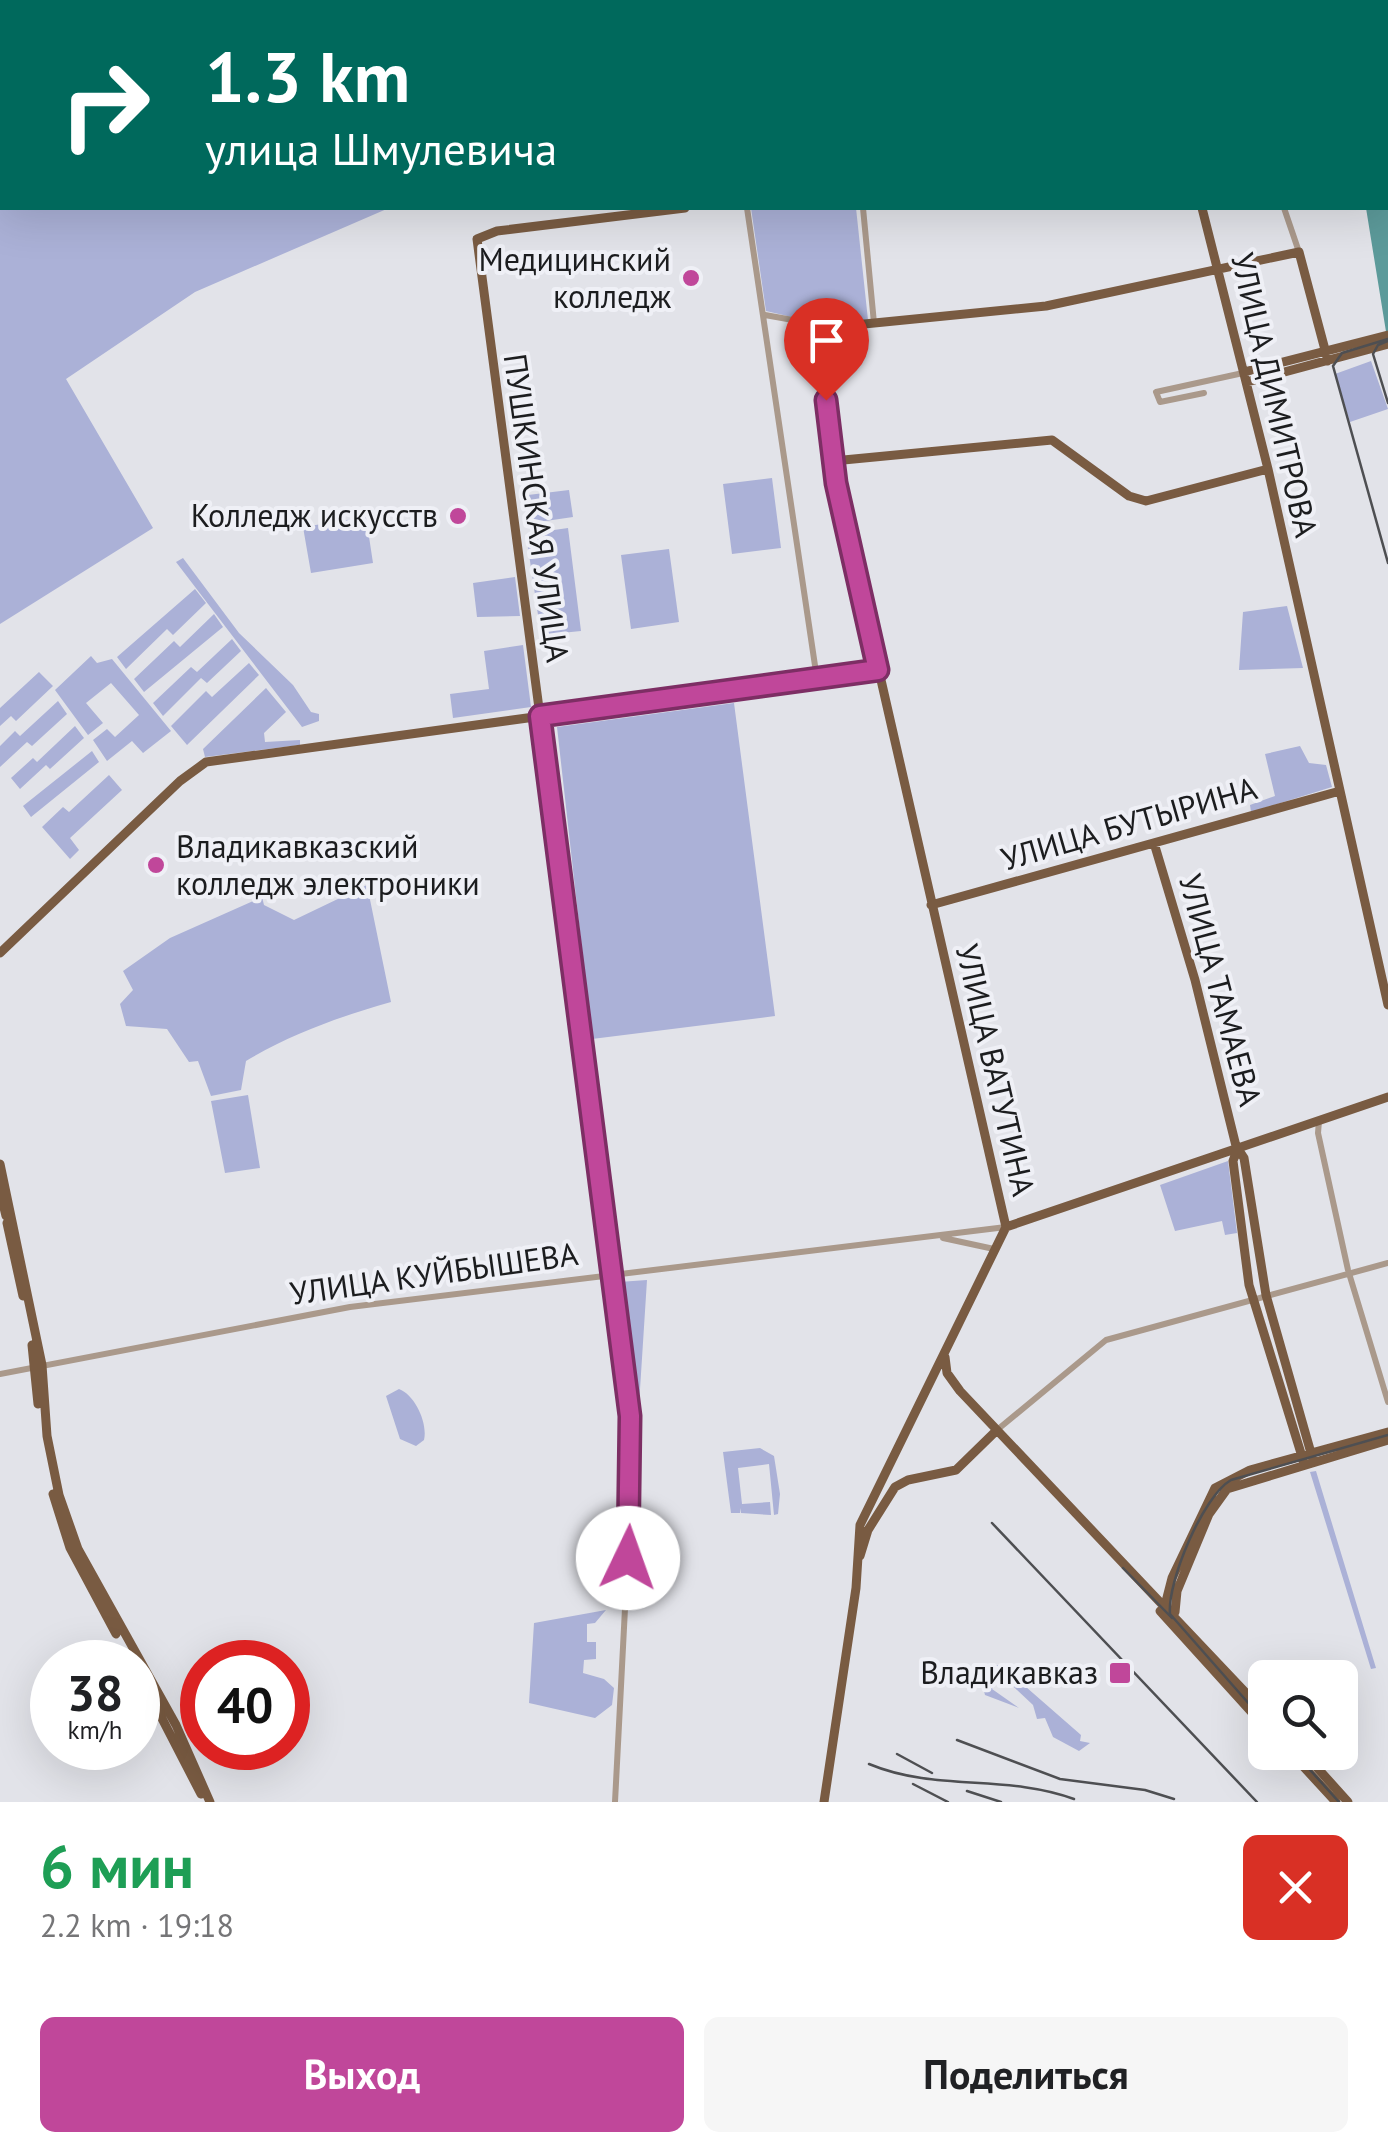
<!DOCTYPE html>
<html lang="ru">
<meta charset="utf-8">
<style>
body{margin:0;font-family:"PT Sans",sans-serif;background:#f6f6f6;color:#202124;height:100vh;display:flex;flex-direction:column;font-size:38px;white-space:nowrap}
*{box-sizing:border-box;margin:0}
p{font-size:32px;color:#757577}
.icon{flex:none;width:55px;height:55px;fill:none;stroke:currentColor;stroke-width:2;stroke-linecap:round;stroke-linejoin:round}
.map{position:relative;height:1802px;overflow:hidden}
.panel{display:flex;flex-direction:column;background:#fff;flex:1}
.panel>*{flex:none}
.banner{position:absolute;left:0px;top:0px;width:1390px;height:210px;box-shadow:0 10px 40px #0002;background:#00695c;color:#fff;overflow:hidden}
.fabs{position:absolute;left:1248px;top:1660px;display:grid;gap:20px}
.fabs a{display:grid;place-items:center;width:110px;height:110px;border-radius:15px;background:#fff;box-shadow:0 10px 40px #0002;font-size:50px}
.speed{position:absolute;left:30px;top:1640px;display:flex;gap:20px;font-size:50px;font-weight:700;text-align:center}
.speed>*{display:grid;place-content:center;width:130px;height:130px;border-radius:50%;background:#fff;box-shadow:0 10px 40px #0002;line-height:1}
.speed small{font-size:25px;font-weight:400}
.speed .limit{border:15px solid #d22;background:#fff;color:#111}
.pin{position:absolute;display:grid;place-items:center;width:85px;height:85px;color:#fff;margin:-102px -42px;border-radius:50% 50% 50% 0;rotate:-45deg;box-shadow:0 0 10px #0007}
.pin .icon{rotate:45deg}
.me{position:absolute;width:110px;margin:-55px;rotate:3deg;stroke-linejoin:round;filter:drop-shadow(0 0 8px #0008)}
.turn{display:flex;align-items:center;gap:35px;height:210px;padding:0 40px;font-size:45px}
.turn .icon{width:130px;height:130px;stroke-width:2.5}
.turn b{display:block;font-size:70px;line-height:85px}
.round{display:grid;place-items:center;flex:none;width:105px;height:105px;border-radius:15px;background:#f6f6f6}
.head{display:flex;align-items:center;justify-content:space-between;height:170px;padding:0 40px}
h1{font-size:60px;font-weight:800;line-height:75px;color:#1e9e55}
.primary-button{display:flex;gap:20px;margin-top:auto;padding:20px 40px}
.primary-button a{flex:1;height:115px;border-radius:15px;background:#c0479a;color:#fff;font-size:40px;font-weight:800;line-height:115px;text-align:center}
.primary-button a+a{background:#f6f6f6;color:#202124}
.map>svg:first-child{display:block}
.green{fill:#abb1d7}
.water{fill:#5c9a9a}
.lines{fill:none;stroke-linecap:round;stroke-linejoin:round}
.minor{stroke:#aa998b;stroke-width:6}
.major{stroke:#795b42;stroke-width:9}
.tram{stroke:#4e4f52;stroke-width:2.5}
.rail{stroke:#4e4f52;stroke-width:2.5}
.route-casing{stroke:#7d2e64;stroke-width:25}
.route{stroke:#c0479a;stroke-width:18}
.poi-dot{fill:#c0479a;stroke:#eff0f6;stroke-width:4}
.labels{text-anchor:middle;stroke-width:8;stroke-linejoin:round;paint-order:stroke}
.poi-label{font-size:32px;fill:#1c1d1f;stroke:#eff0f6;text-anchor:end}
.street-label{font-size:32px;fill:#1c1d1f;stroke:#eff0f6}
</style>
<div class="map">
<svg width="1388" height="1802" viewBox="0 0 1388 1802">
<rect width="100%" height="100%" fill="#e2e3e9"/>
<!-- green -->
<path class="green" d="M0 0 274 2H2V208H389L195 292 66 379 153 528 0 624Z
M751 208H856L868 320 826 325 766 311Z
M1371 361 1388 409 1350 422 1335 374Z
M772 478 781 548 732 554 723 484Z
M569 490 573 517 532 523 528 495Z
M366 517 373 563 311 573 303 527Z
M568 528 581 631 541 635 526 534Z
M669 549 679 622 631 629 621 555Z
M183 558 239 633 293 685 311 712 319 714V721L302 727 176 562Z
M515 577 520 616 477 617 473 583Z
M195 589 206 603 173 635 167 629 126 669 117 657Z
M1287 606 1303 668 1239 670 1243 612Z
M214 614 223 627 144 692 134 679 174 641 180 647Z
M232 639 241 651 207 683 201 678 163 716 153 703 191 667 197 672Z
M523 645 531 707 453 718 450 694 489 689 484 651Z
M91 656 97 663 112 659 171 731 143 753 132 741 107 761 93 740 107 729 115 737 139 715 111 683 86 703 103 723 88 735 55 690Z
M249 663 259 675 187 745 171 726 206 691 212 697Z
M39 672 53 686 16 721 11 716 0 726V708Z
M266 688 286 712 264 733 265 742 300 740V745L205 757 203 749Z
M58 701 67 714 32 746 27 742 0 767V746L15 731 20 736Z
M734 703 775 1016 592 1039 557 727Z
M75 726 84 738 50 769 46 765 20 789 11 778 33 758 37 762Z
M1300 746 1309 763 1326 765 1332 787 1251 812 1250 805 1275 796 1265 754Z
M92 751 99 762 31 817 23 806Z
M109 775 122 790 70 838 79 850 70 859 42 827 63 807 69 812Z
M367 885 391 1002C339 1017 293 1033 246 1061L241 1090 211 1096 198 1061 189 1062 167 1029 126 1026 120 1004 133 990 123 971 170 938 262 897 264 905 294 920Z
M248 1095 260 1168 225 1173 211 1101Z
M1228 1161 1237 1233 1225 1235 1222 1221 1175 1231 1160 1185Z
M647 1280 639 1405H633L619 1282Z
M399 1389C415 1395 428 1423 424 1440L416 1446 400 1439 386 1396Z
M760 1448 774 1456 780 1494 778 1514 774 1515 769 1464 738 1468 742 1504 770 1502 771 1515 741 1513 740 1508V1513H731L723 1452Z
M1316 1471 1376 1668 1371 1669 1310 1472Z
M606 1610 595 1623 587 1624V1642H596V1659L584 1660 583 1673 604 1679 614 1688 612 1705 595 1718 529 1703 534 1623Z
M994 1665H1001L1081 1735 1080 1741 1090 1743 1079 1751 1053 1737 1045 1718 1037 1719 1033 1705 999 1673 992 1689 1019 1708 985 1695 983 1687Z"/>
<!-- water -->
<path class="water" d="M1388 63V344L1366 208H1388Z"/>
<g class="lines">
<!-- minor -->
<path class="minor" d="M789 0V2
M747 208 817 679
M863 208 874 323
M1284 208 1299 252
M765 315 832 327
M1204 393 1160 402 1156 392 1243 373
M540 716 630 1416 632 1473 615 1802
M1319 1121 1318 1133 1348 1270 1388 1402
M943 1238 994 1249
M0 1374 350 1307 1006 1227
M997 1430 1106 1340 1388 1263"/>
<!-- major -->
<path class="major" d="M1219 0 1220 2
M1202 208 1268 469 1388 1005
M1244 372 1388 335
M1247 382 1388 344
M833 461 1052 440 1129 496 1146 501 1268 469
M540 716 477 239 497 231 685 208
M1154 843 1195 980 1236 1146 1244 1158 1266 1295 1313 1460
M931 905 1340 791
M0 953 180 781 206 762 878 670
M1237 1150 1233 1161 1249 1285 1304 1463
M0 1164 42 1365 47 1436 59 1495 78 1549 176 1725 210 1802
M0 1191 6 1216
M7 1223 23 1296
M1006 1227 1388 1097
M32 1345 38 1404
M945 1357 947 1373 960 1391 1265 1713
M53 1494 70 1548 116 1634
M860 1556 868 1530 895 1487 908 1480 956 1470 997 1430
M1160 1611 1265 1727
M1175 1612 1177 1591 1209 1514 1227 1489 1388 1440
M1163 1613 1172 1578 1215 1488 1250 1470 1388 1432
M138 1672 201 1794
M1290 1752 1336 1802
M1303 1752 1348 1802
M824 1802 856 1588 860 1525 1006 1227 836 483 819 339 834 327 1046 306 1299 252 1328 361"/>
<!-- tram -->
<path class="tram" d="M1388 339 1342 353 1333 366 1388 563
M1388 341 1378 345 1373 354 1388 403
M1123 1568 1172 1618
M1265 1722 1170 1614C1167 1582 1203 1496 1231 1480L1388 1435
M1294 1752 1339 1802"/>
<!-- rail -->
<path class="rail" d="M992 1523 1257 1802
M957 1740 1060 1779 1145 1790 1174 1799
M897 1754 932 1773
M869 1764C936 1792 1007 1774 1074 1799
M913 1784 948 1802
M967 1791 1001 1802"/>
</g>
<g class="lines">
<!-- route casing -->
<g class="route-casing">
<path id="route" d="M628 1558 630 1416 540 716 878 670 836 483 826 400"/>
</g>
<!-- route -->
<use href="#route" class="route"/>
</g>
<!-- markers -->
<g class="poi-dot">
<circle cx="691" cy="278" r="10"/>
<circle cx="458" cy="516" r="10"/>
<circle cx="156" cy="865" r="10"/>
<rect x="1108" y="1661" width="24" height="24" rx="5"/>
</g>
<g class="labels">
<!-- poi labels -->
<g class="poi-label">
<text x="671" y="271">Медицинский<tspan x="671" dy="37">колледж</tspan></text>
<text x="438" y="527">Колледж искусств</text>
<text x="176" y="858" text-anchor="start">Владикавказский<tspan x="176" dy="37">колледж электроники</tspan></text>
<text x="1098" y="1684">Владикавказ</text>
</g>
<!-- street labels -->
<g class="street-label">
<text transform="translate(1274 395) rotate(77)" y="11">УЛИЦА ДИМИТРОВА</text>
<text transform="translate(536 508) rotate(82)" y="11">ПУШКИНСКАЯ УЛИЦА</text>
<text transform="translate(1129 824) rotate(-16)" y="11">УЛИЦА БУТЫРИНА</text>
<text transform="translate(1220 990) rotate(75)" y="11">УЛИЦА ТАМАЕВА</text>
<text transform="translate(995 1070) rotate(77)" y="11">УЛИЦА ВАТУТИНА</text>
<text transform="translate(434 1274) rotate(-8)" y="11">УЛИЦА КУЙБЫШЕВА</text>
</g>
</g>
</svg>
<div class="fabs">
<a><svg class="icon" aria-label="search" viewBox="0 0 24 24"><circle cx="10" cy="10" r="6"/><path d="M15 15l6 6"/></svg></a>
</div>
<div class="speed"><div>38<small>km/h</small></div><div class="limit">40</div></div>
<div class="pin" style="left:826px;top:400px;background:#d93025"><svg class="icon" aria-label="arrive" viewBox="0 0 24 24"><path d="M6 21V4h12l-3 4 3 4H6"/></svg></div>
<svg class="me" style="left:628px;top:1558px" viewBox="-20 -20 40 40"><circle r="19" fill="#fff"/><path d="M0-13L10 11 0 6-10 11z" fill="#c0479a"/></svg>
<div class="banner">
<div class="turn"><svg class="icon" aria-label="right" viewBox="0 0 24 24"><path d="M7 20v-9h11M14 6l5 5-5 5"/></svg><div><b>1.3 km</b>улица Шмулевича</div></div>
</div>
</div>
<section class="panel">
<div class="head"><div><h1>6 мин</h1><p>2.2 km · 19:18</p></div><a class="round" style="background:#d93025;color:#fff"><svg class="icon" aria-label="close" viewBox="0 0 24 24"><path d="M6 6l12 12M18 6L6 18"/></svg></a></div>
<div class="primary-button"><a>Выход</a><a>Поделиться</a></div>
</section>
